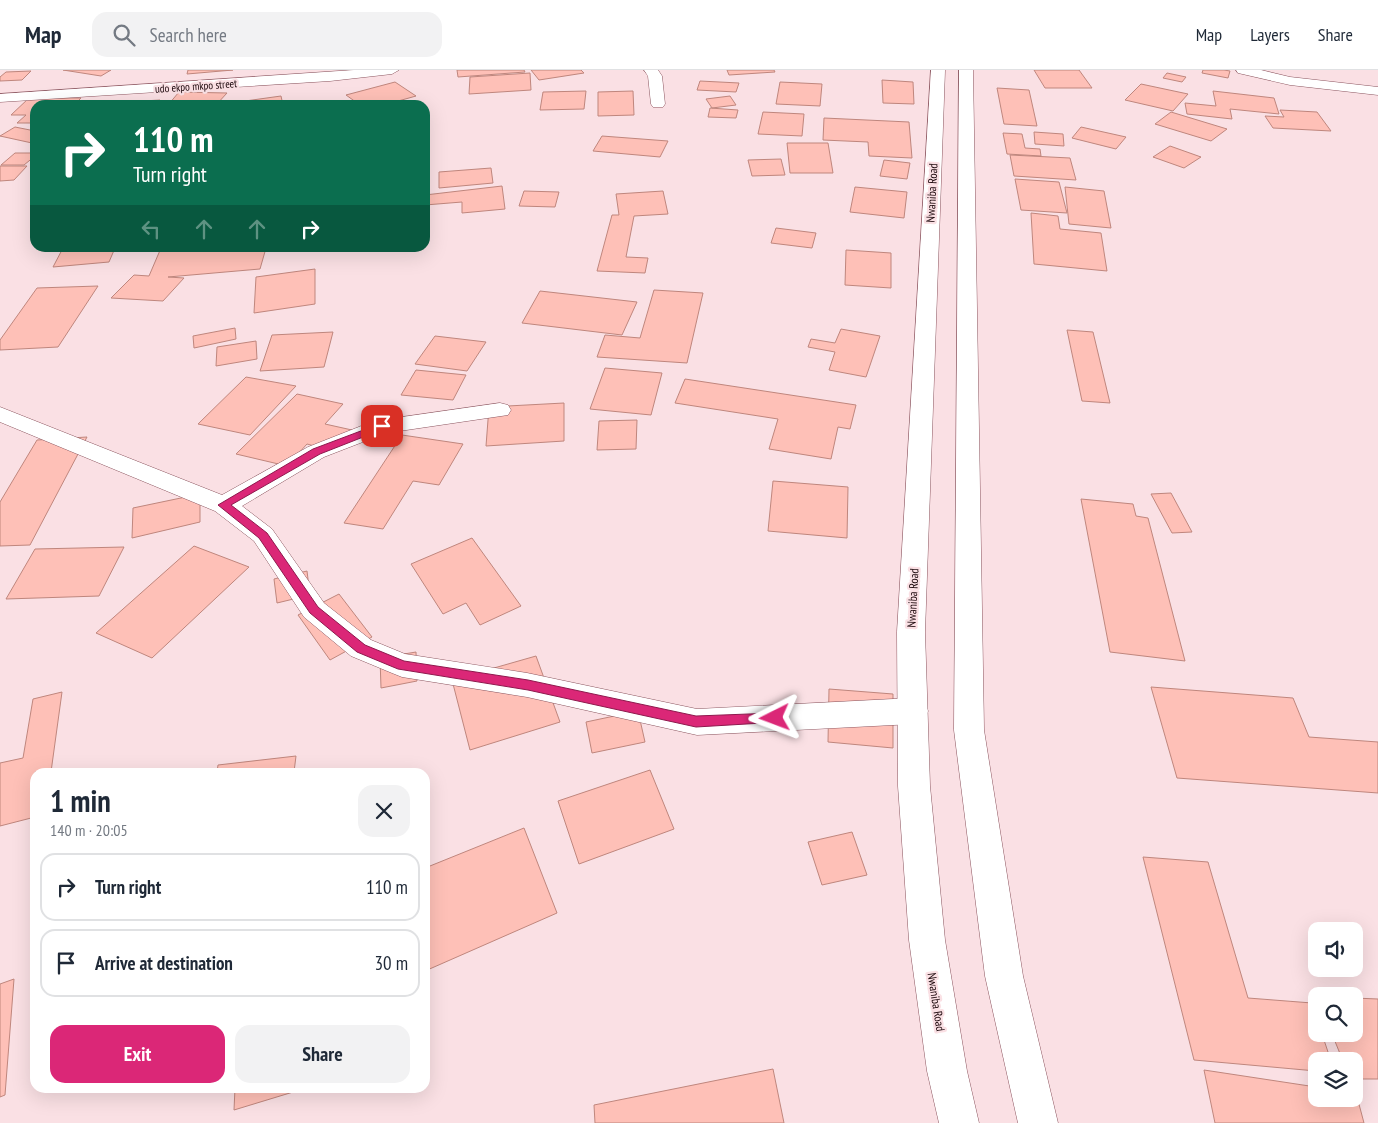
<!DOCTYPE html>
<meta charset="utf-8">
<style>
body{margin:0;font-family:"PT Sans Narrow",sans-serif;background:#f2f2f3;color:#1f2937;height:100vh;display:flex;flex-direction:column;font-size:19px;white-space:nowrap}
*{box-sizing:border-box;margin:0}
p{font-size:16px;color:#747a83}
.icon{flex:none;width:28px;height:28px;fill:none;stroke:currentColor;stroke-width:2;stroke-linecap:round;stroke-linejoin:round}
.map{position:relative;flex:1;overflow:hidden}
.drawer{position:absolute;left:30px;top:698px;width:400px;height:325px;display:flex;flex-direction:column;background:#fff;border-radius:15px;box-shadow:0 5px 20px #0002}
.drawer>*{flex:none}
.guide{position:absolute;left:30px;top:30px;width:400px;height:152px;border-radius:15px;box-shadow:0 5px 20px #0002;background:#0b6e4f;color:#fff;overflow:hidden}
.tools{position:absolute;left:1308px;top:852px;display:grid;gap:10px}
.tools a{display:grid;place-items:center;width:55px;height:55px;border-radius:10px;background:#fff;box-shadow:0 5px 20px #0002;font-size:25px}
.pin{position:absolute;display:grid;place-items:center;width:42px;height:42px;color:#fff;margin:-21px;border-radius:10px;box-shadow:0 2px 8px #0006}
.me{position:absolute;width:55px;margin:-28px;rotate:267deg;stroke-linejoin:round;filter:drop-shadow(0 0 4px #0008)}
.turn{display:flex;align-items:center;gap:18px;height:105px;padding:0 20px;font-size:22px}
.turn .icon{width:65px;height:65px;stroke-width:2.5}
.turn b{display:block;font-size:35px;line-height:42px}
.lanes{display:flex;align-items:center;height:48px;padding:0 20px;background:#0003;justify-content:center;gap:25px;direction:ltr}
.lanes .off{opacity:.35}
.round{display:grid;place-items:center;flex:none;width:52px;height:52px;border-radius:15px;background:#f2f2f3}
.summary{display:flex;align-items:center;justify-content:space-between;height:85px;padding:0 20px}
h1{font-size:30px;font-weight:800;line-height:38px}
.action{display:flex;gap:10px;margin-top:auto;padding:10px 20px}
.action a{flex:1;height:58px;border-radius:15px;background:#db2777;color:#fff;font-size:20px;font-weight:800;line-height:58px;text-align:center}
.action a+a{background:#f2f2f3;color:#1f2937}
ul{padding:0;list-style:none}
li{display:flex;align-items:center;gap:15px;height:68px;margin:0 10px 8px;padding:0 10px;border:2px solid #e0e1e3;border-radius:15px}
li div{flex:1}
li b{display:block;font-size:19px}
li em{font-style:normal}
header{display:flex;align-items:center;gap:30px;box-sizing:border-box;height:70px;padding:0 25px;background:#fff;border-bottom:1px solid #e0e1e3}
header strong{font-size:24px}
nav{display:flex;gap:28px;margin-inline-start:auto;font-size:18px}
.search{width:350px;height:45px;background:#f2f2f3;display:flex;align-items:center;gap:12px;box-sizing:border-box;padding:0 18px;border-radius:15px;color:#747a83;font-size:19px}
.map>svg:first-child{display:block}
.building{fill:#fec0b7;stroke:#bf867d}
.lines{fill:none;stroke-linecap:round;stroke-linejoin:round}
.minor-casing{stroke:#8b555f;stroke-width:1}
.major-casing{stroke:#8b555f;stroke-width:1}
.minor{fill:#fff;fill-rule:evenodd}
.major{fill:#fff;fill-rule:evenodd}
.route{fill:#db2777;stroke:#8e194d}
.labels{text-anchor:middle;stroke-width:4.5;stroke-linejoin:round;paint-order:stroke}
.far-street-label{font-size:11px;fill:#1b070b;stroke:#fae0e4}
.street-label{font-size:12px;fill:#1b070b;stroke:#fae0e4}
</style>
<header>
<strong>Map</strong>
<div class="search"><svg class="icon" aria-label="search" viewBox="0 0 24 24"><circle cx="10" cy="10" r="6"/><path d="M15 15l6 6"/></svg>Search here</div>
<nav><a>Map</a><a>Layers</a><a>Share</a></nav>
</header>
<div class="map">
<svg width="1378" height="1053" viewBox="0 0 1378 1053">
<rect width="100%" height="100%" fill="#fae0e4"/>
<!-- building -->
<path class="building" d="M63 0H111L101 6Z
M188 0H233L187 4Z
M457 0H524L525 2 458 7Z
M531 0H581L584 3 539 10Z
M727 0H774L775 2 729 5Z
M1034 0H1079L1092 18H1045Z
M1203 0H1224L1230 1 1228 8 1202 3Z
M31 1 22 10 0 11V7L6 2Z
M530 3 531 20 469 24 470 7Z
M1167 3 1186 7 1182 12 1163 8Z
M882 10 913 12 914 34 883 33Z
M700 11 739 13 736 22 697 20Z
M395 12 416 26 384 35H360L346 25Z
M780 12 822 14 820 36 776 34Z
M1141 14 1188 24 1173 41 1125 30Z
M997 18 1029 20 1037 56 1004 54Z
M586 21 584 39 540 40 543 22Z
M633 21 634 45 598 46V22Z
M1213 21 1274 28 1279 44 1230 39 1232 49 1187 44 1185 33 1216 36Z
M179 22 227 23 216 35H168Z
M281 26 283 35H232L231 33Z
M730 26 736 35 712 38 706 29Z
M29 28H81L74 35H35V53H17L26 45H11Z
M160 30 157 35H90L91 34Z
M710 38 738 40 736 48 708 47Z
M1280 40 1317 42 1331 61 1273 58 1265 46 1284 47Z
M763 42 804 44 802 66 758 64Z
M1171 42 1227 59 1211 71 1155 54Z
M824 48 909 52 912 88 869 86 868 72 823 70Z
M15 57 35 61V72L32 73 0 66Z
M1081 57 1126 67 1116 79 1072 68Z
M1034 62 1063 64 1064 76 1035 74Z
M1003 63 1022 64 1025 78 1040 79 1041 86 1007 84Z
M602 66 668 71 660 87 593 81Z
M787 73H828L833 103H790Z
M1170 76 1201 87 1184 98 1153 87Z
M15 83H35V86L24 95H1Z
M1010 85 1070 88 1076 110 1014 106Z
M781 89 785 105 752 106 748 90Z
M884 90 910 93 907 109 880 106Z
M0 96H27L14 110 0 111Z
M491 98 493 113 439 118V102Z
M1015 109 1059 112 1067 143 1021 140Z
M502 116 505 139 462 143V132L425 135V125Z
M855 117 907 122 904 148 850 142Z
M1065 117 1104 121 1111 158 1069 154Z
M524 121 559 122 555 137 519 136Z
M663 121 668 144 634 146 626 187 648 188 645 203 597 201 612 145H619L616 124Z
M1031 143 1058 146 1060 159 1101 163 1107 201 1034 194Z
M776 158 816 163 812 178 771 173Z
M63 178H115L109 192 53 197Z
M161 178H266L260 199 168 207 184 208 163 231 111 228 134 205 149 206Z
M846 180 891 183V218L845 215Z
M315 199V234L254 243 256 207Z
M98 216 58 277 0 280V270L37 218Z
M654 220 703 223 687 293 597 287 605 265 640 268Z
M540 221 637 232 622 265 522 253Z
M235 258 236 269 194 278 193 266Z
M841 259 880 266 866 307 829 300 835 282 808 277 811 269 835 273Z
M1067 260 1093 262 1110 333 1082 331Z
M333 262 324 297 260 301 272 265Z
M435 266 486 272 467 301 415 294Z
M256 271 257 289 216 296 217 277Z
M605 298 662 303 651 345 590 339Z
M416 300 466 305 453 330 401 325Z
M246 307 296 316 250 365 198 354Z
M685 309 856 335 850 359 838 357 831 389 769 379 778 349 675 333Z
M297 324 343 334 325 354 352 360 333 381 307 374 287 396 236 384Z
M564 333V371L486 376 489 337Z
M637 350 636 379 597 380 599 351Z
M402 365 463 374 439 415 413 411 383 459 344 453Z
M87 367 30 475 0 476V432L37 370Z
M773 411 848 417 847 468 768 461Z
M1171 423 1192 462 1172 463 1151 424Z
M200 424V452L132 468 133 438Z
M1081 429 1133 434 1136 446 1148 448 1185 591 1110 582Z
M472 468 521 536 480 555 466 533 443 544 411 494Z
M194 476 249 497 152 588 96 563Z
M124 477 99 526 6 529 35 479Z
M307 501 310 525 277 533 274 509Z
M339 524 372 567 330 590 298 545Z
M416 582 417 611 381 618 380 588Z
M536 586 560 652 470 680 452 610Z
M1151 617 1293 628 1309 667 1378 672V723L1177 708Z
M829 619 893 624V678L828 672Z
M62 622 51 702H35V747L0 756V693L23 688 33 629Z
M638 641 645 672 592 683 586 652Z
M296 686 294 702H217L218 695Z
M650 700 674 759 579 794 558 731Z
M524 758 557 843 425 901V798Z
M852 762 867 805 822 815 808 772Z
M1143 787 1208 792 1248 928 1312 933 1316 946V964H1322L1331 991H1316V1001L1194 990Z
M14 909 5 1025 0 1027V914Z
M1354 928 1378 929V1009H1354V991H1343L1332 964H1354Z
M773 999 784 1053H595L594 1035Z
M1204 1000 1316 1017V1029H1354V1023H1356L1364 1053H1215Z
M235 1018H303V1019L234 1040Z"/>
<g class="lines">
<!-- minor casing -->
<g class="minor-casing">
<path id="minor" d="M354 0H399L392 4 330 11 0 32V24Z
M644 0H658L662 6 665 34 663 37H653L651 34 648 6Z
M1236 0H1261L1290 7 1378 17V25L1290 15 1238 3Z
M500 333 508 335 511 340 508 345 386 363 324 387 242 436 272 459 324 533 371 570 405 584 527 603 697 639 913 628 924 632 928 641 924 650 913 654 697 665 527 627 402 607 392 603 351 586 304 547 254 471 215 441 0 352V337L222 425 308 377 374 351Z"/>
</g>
<!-- major casing -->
<g class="major-casing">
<path id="major" d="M931 0H945L925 562 930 716 945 870 967 1001 979 1053H939L927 1001 909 870 898 716 897 562Z
M959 0H973L984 660 1023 906 1058 1053H1018L985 906 954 660Z"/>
</g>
<!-- minor -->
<use href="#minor" class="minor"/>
<!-- major -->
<use href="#major" class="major"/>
</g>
<!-- route -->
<path class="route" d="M382 353 387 356 386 358 320 384 231 435 267 463 318 537 365 575 404 591 528 610 696 646 775 643 780 644 781 648 780 652 696 657 528 620 398 599 357 582 310 543 259 468 218 435 313 379Z"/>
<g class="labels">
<!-- far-street labels -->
<g class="far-street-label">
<text transform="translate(196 16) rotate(-4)" y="4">udo ekpo mkpo street</text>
</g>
<!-- street labels -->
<g class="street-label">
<text transform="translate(932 123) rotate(-87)" y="4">Nwaniba Road</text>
<text transform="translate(913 528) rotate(-87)" y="4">Nwaniba Road</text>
<text transform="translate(936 932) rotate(81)" y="4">Nwaniba Road</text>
</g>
</g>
</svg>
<div class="tools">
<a><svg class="icon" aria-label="sound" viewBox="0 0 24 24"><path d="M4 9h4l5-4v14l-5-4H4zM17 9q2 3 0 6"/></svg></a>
<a><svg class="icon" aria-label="search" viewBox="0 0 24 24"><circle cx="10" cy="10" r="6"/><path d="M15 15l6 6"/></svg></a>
<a><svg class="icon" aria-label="layers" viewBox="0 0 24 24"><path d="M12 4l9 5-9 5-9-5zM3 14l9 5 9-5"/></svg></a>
</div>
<div class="pin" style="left:382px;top:356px;background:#d93025"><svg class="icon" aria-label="arrive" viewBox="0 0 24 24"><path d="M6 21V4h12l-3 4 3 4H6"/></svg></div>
<svg class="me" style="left:775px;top:648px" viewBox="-20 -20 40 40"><path d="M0-17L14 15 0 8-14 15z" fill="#db2777" stroke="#fff" stroke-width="4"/></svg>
<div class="guide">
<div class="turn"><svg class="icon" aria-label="right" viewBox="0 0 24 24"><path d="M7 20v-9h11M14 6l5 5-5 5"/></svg><div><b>110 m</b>Turn right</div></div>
<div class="lanes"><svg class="icon off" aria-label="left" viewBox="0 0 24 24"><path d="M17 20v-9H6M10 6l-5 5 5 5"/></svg><svg class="icon off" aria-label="ahead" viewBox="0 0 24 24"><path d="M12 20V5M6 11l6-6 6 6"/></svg><svg class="icon off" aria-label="ahead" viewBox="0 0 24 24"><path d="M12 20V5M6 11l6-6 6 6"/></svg><svg class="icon" aria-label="right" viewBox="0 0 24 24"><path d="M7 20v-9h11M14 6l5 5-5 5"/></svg></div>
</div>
<section class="drawer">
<div class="summary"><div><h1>1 min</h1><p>140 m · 20:05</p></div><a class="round"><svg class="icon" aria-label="close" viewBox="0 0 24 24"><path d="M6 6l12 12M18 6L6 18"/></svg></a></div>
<ul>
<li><svg class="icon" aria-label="right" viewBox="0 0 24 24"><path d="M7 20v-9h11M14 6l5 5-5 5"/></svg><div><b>Turn right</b></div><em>110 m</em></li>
<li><svg class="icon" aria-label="arrive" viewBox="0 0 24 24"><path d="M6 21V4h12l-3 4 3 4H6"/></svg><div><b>Arrive at destination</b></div><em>30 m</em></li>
</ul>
<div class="action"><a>Exit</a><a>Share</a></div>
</section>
</div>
